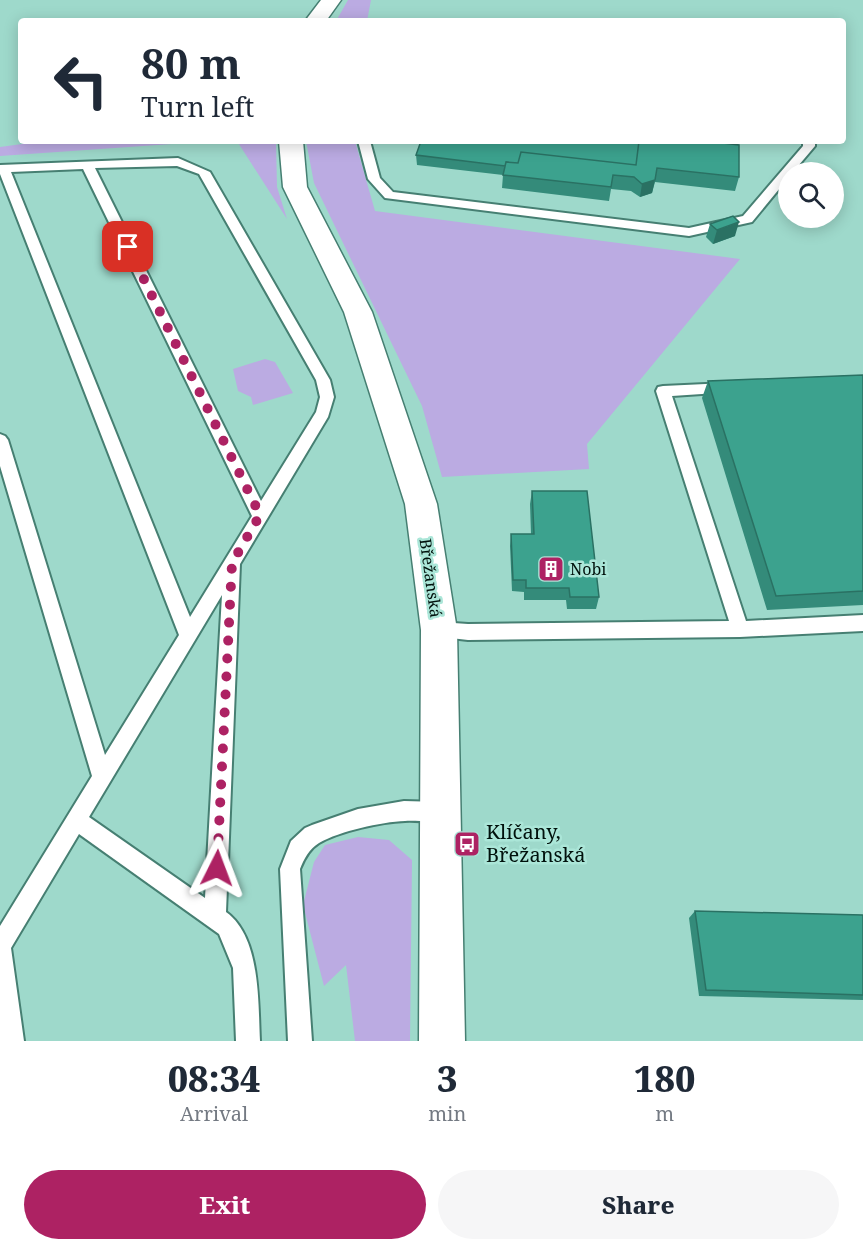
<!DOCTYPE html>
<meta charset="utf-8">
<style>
body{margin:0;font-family:"Noto Serif",serif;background:#f6f6f7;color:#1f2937;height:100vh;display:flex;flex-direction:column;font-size:22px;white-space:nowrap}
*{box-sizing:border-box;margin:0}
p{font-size:20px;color:#747a83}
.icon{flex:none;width:33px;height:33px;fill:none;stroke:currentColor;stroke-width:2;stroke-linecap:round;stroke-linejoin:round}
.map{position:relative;height:1041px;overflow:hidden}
.sheet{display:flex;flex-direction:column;background:#fff;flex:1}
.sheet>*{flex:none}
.banner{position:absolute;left:18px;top:18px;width:828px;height:126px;border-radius:6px;box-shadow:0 3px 15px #0003;background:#fff;color:#1f2937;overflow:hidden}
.tools{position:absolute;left:778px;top:162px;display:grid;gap:12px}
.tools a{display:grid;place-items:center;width:66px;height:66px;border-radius:50%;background:#fff;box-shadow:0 3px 15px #0003;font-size:30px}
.pin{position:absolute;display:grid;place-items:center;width:51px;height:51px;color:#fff;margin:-26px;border-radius:12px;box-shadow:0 3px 9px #0006}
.me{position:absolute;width:66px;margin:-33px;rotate:3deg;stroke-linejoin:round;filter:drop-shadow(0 0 4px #0008)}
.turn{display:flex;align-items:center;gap:21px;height:126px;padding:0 24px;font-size:27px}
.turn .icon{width:78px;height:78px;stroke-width:2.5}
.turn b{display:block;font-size:42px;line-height:51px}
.eta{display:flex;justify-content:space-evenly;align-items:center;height:102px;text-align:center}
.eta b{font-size:36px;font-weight:800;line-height:42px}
.action{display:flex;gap:12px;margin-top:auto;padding:12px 24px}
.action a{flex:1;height:69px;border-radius:36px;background:#ad2263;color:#fff;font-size:24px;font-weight:800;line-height:69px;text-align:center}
.action a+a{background:#f6f6f7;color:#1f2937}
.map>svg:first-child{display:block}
.green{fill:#bbabe2}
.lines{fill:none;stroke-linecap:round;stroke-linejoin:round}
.service-casing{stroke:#467f72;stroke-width:4}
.tertiary-casing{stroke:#467f72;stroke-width:3}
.service{fill:#fff;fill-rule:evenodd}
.tertiary{fill:#fff;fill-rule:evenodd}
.wall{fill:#348b7a}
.shaded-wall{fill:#2a7163}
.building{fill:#3ca28e;stroke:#2a7163;stroke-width:1.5}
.route{stroke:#ad2263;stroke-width:10;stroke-dasharray:0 18}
.labels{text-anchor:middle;stroke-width:5;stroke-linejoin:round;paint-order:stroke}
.poi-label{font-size:16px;fill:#00110c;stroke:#abe6d8;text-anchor:start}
.street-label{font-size:16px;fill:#00110c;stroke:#abe6d8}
.near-poi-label{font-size:20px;fill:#00110c;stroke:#abe6d8;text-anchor:start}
</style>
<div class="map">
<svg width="863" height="1041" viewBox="0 0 863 1041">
<rect width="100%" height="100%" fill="#9ed9cb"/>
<!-- green -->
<path class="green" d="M348 0H371L367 21H336Z
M44 141H215L0 156V147Z
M237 141H276L277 187 287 219Z
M306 141H355L375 211 740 259 587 444 589 469 442 477 422 406 314 183Z
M265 359 275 362 293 393 253 405 251 397 238 391 233 369Z
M358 837 389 840 412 860 410 1041H355L346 965 324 986 303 905 314 862 325 845Z"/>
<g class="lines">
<!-- service casing -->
<g class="service-casing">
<path id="service" d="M358 141H370L380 178 393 192 689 228 743 216 803 146V141H815V146L793 172H789V177L752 222 689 236 385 198 368 179Z
M178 158 210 172 330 380 334 397 328 417 240 564 226 912C261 937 258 1003 260 1041H236L233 968 219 934 79 834 11 948 24 1041H0V926L92 776 0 466V434L5 436 8 440 105 755 179 635 0 174V165ZM177 166 199 174 316 380 320 397 316 412 261 501 95 168ZM83 169 252 516 190 617 11 172ZM222 595 205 898 89 817Z
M727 383 732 384 734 388 732 392 672 396 746 621 863 615V631L740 637 468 640 433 636 430 630 433 624 439 622 468 624 729 621 656 391 658 387 663 386Z
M404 801 440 802 447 805 450 812 447 819C434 824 419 820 405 821 381 822 340 831 319 843 309 849 304 859 300 869L312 1041H288L280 869 291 841 305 828 312 825 358 809Z"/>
</g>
<!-- tertiary casing -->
<g class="tertiary-casing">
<path id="tertiary" d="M321 0H341L326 21H305Z
M279 141H303L307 187 372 312 437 504 457 630 465 1041H419L421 630 405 504 344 312 283 187Z"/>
</g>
<!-- service -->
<use href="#service" class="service"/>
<!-- tertiary -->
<use href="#tertiary" class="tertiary"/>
</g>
<!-- wall -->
<path class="wall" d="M421 141 739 177 735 191 655 182 652 193 640 197 631 191 611 189 609 201 502 188 503 175 417 165 416 155Z
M710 224 735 236 713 244 706 237Z
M863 375V605L767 610 702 398 708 381Z
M532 491 599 597 596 609H567L566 600H524V592L512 591 510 546 511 534H531L530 504Z
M695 911 863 915V1000L699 996 689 918Z"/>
<!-- shaded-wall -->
<path class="shaded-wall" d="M655 180 652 193 640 197 642 184Z
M739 222 735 236 713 244 717 230Z"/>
<!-- building -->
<path class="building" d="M421 141H639L636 165 521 152 518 163 506 162 505 166 416 155Z
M639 141H707L739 145V177L657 168 655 180 642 184 634 177 613 175 611 187 503 175 506 162 518 163 521 152 636 165Z
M733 216 739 222 717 230 710 224Z
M863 375V591L776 596 708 381Z
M532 491H587L599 597H570L569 588H526V580H513L511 534H534Z
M695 911 863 915V995L706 990Z"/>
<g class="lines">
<!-- route -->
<path class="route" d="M128 247 260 515 232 563 217 868"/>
</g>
<!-- icons -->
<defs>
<g id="building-square" transform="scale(1.35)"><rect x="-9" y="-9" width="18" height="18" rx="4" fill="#ad2263" stroke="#abe6d8"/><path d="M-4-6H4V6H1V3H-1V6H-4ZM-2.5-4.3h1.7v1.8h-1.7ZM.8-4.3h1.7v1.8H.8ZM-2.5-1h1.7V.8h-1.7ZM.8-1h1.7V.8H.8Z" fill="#fff"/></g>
<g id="bus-square" transform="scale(1.35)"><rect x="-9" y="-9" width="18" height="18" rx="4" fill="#ad2263" stroke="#abe6d8"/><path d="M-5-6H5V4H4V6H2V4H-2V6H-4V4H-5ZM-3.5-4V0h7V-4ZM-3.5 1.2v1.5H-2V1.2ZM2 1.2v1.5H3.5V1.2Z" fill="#fff"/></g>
</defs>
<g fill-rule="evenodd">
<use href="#building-square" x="551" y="569"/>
<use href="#bus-square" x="467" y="844"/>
</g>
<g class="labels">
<!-- poi labels -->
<g class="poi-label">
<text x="570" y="575">Nobi</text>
</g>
<!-- street labels -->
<g class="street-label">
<text transform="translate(431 578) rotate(82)" y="6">Břežanská</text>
</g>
<!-- near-poi labels -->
<g class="near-poi-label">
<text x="486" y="839">Klíčany,<tspan x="486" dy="23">Břežanská</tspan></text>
</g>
</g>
</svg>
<div class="tools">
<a><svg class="icon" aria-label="search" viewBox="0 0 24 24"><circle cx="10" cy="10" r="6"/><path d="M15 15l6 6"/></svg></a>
</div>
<div class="pin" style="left:128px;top:247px;background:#d93025"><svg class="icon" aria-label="arrive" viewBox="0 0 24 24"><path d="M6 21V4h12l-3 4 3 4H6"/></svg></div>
<svg class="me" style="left:217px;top:868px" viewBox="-20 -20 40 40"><path d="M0-17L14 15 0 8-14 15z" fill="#ad2263" stroke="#fff" stroke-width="4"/></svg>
<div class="banner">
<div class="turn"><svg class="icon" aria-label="left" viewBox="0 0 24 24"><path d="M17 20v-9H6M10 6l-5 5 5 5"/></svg><div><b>80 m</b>Turn left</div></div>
</div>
</div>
<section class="sheet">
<div class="eta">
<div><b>08:34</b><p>Arrival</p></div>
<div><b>3</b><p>min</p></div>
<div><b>180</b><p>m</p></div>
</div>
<div class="action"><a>Exit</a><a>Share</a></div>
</section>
